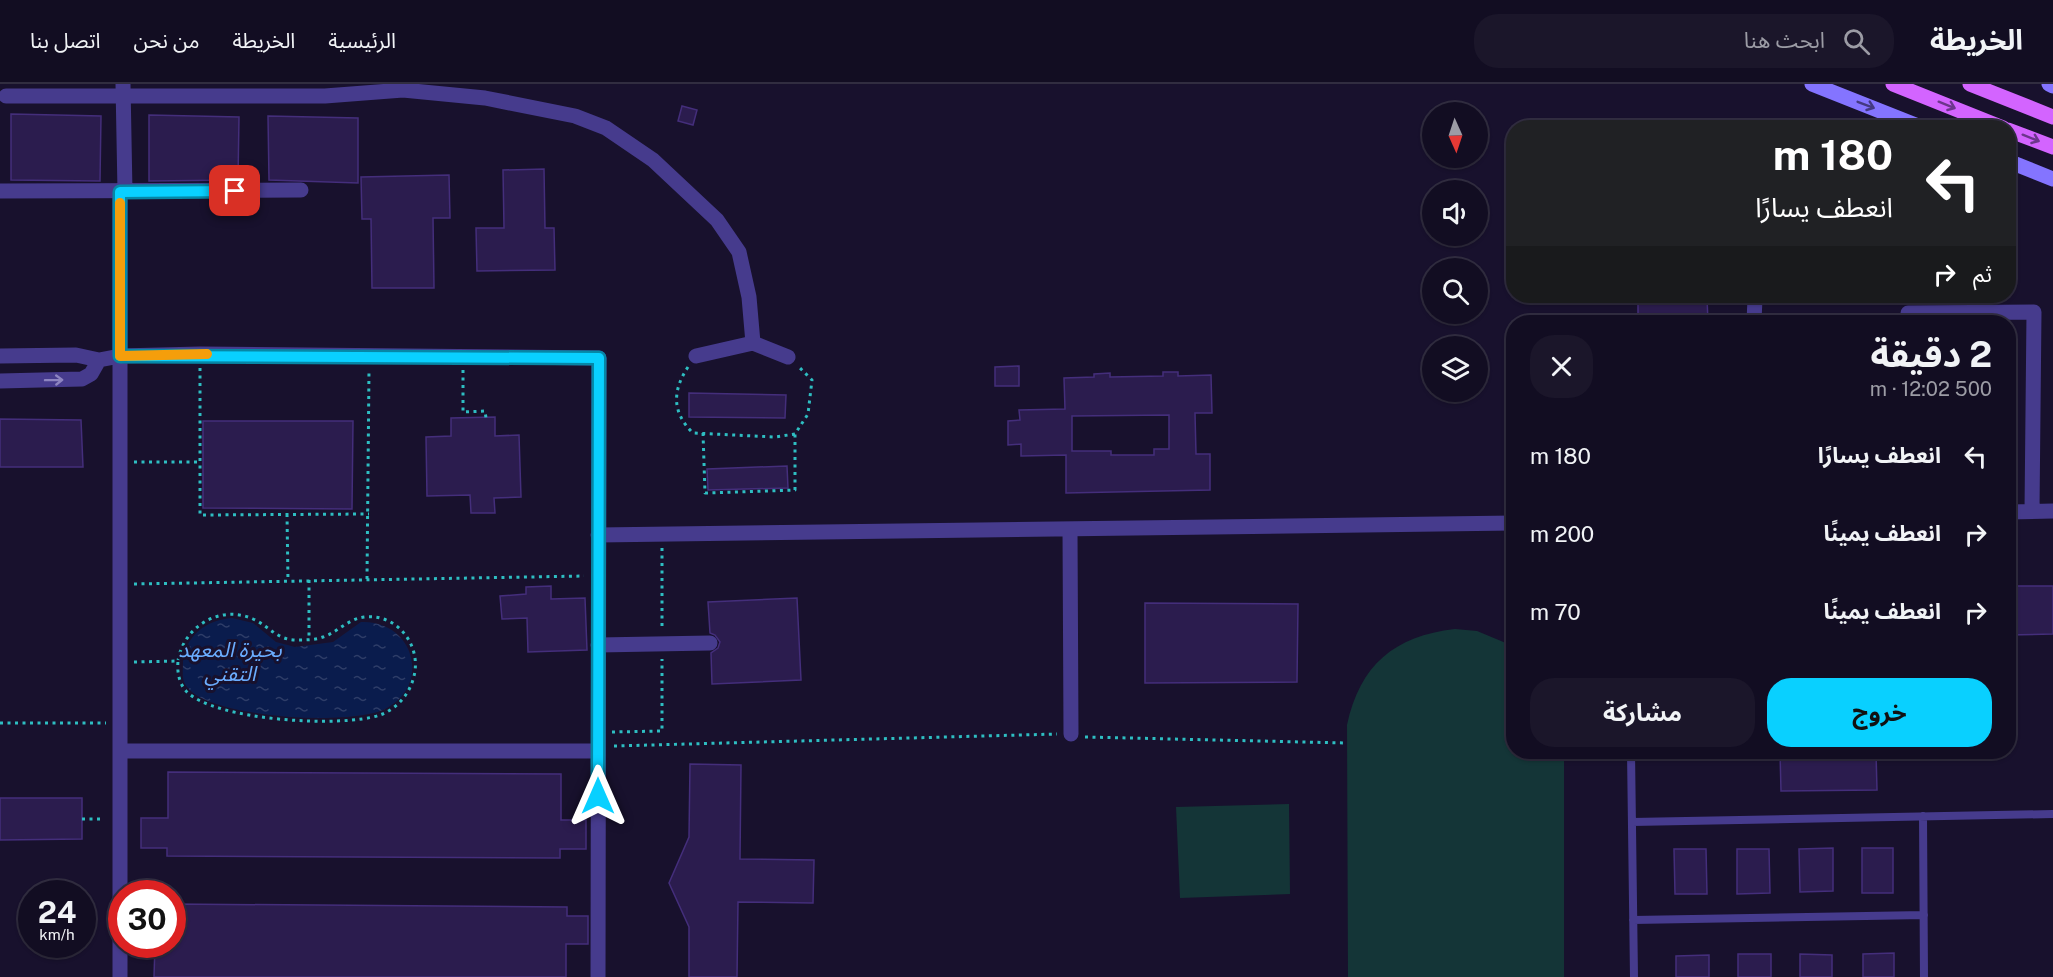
<!DOCTYPE html>
<html lang="ar">
<meta charset="utf-8">
<style>
body{margin:0;font-family:"Public Sans","Noto Sans Arabic",sans-serif;background:#1b162a;color:#f1f3f6;direction:rtl;height:100vh;display:flex;flex-direction:column;font-size:22px;white-space:nowrap}
*{box-sizing:border-box;margin:0}
p{font-size:20px;color:#9c9ca5}
.icon{flex:none;width:33px;height:33px;fill:none;stroke:currentColor;stroke-width:2;stroke-linecap:round;stroke-linejoin:round}
.map{position:relative;flex:1;overflow:hidden;direction:ltr}
.sheet{position:absolute;left:1506px;top:231px;width:510px;height:444px;display:flex;flex-direction:column;background:#120d22;border-radius:24px;box-shadow:0 2px 4px #0004,0 0 0 2px #312d40;direction:rtl}
.sheet>*{flex:none}
.banner{position:absolute;left:1506px;top:36px;width:510px;height:183px;border-radius:24px;box-shadow:0 2px 4px #0004,0 0 0 2px #312d40;direction:rtl;background:#202124;color:#fff;overflow:hidden}
.needle{width:39px;rotate:177deg}
.buttons{position:absolute;left:1422px;top:18px;display:grid;gap:12px}
.buttons a{display:grid;place-items:center;width:66px;height:66px;border-radius:50%;background:#120d22;box-shadow:0 2px 4px #0004,0 0 0 2px #312d40;font-size:30px}
.speed{position:absolute;left:18px;top:796px;display:flex;gap:12px;font-size:30px;font-weight:700;text-align:center}
.speed>*{display:grid;place-content:center;width:78px;height:78px;border-radius:50%;background:#120d22;box-shadow:0 2px 4px #0004,0 0 0 2px #312d40;line-height:1}
.speed small{font-size:15px;font-weight:400}
.speed .limit{border:9px solid #d22;background:#fff;color:#111}
.pin{position:absolute;display:grid;place-items:center;width:51px;height:51px;color:#fff;margin:-26px;border-radius:12px;box-shadow:0 3px 9px #0006}
.me{position:absolute;width:66px;margin:-33px;rotate:0deg;stroke-linejoin:round;filter:drop-shadow(0 0 4px #0008)}
.turn{display:flex;align-items:center;gap:21px;height:126px;padding:0 24px;font-size:27px}
.turn .icon{width:78px;height:78px;stroke-width:2.5}
.turn b{display:block;font-size:42px;line-height:51px}
.then{display:flex;align-items:center;height:57px;padding:0 24px;background:#0003;gap:12px;font-size:22px}
.round{display:grid;place-items:center;flex:none;width:63px;height:63px;border-radius:24px;background:#1b162a}
.overview{display:flex;align-items:center;justify-content:space-between;height:102px;padding:0 24px}
h1{font-size:36px;font-weight:700;line-height:45px}
.button{display:flex;gap:12px;margin-top:auto;padding:12px 24px}
.button a{flex:1;height:69px;border-radius:24px;background:#09d0ff;color:#111;font-size:24px;font-weight:700;line-height:69px;text-align:center}
.button a+a{background:#1b162a;color:#f1f3f6}
ul{padding:0;list-style:none}
li{display:flex;align-items:center;gap:18px;height:78px;padding:0 24px}
li div{flex:1}
li b{display:block;font-size:22px}
li em{font-style:normal}
header{display:flex;align-items:center;gap:36px;box-sizing:border-box;height:84px;padding:0 30px;background:#120d22;border-bottom:2px solid #312d40}
header strong{font-size:28px}
nav{display:flex;gap:33px;margin-inline-start:auto;font-size:21px}
.search{width:420px;height:54px;background:#1b162a;display:flex;align-items:center;gap:15px;box-sizing:border-box;padding:0 21px;border-radius:24px;color:#9c9ca5;font-size:22px}
.map>svg:first-child{display:block}
.garden{fill:#143537}
.water{fill:url(#water-ripples)}
.building{fill:#2b1c4e;stroke:#442e7b;stroke-width:1.5;fill-rule:evenodd}
.lines{fill:none;stroke-linecap:round;stroke-linejoin:round}
.path{stroke:#2ebec2;stroke-width:3;stroke-dasharray:3 4.5;stroke-linecap:butt}
.lane{stroke:#463b8d;stroke-width:8}
.street{stroke:#463b8d;stroke-width:15}
.secondary{stroke:#8474ff;stroke-width:15}
.primary{stroke:#d364ff;stroke-width:15}
.oneway{stroke:#433981}
.oneway2{stroke:#6c368c}
.oneway3{stroke:#8d84c0}
.route-casing{stroke:#0687a6;stroke-width:15}
.route{stroke:#09d0ff;stroke-width:10}
.slow{stroke:#f59e0b;stroke-width:10}
.labels{text-anchor:middle;stroke-width:6;stroke-linejoin:round;paint-order:stroke}
.water-label{font-size:21px;font-style:italic;fill:#6badff;stroke:#18112d}
</style>
<header>
<strong>الخريطة</strong>
<div class="search"><svg class="icon" aria-label="search" viewBox="0 0 24 24"><circle cx="10" cy="10" r="6"/><path d="M15 15l6 6"/></svg>ابحث هنا</div>
<nav><a>الرئيسية</a><a>الخريطة</a><a>من نحن</a><a>اتصل بنا</a></nav>
</header>
<div class="map">
<svg width="2053" height="893" viewBox="0 0 2053 893">
<defs>
<pattern id="water-ripples" width="26" height="14" patternUnits="userSpaceOnUse" patternTransform="scale(1.5)"><rect width="26" height="14" fill="#0a1c4d"/><path d="M2 4q2-2 4 0t4 0M15 11q2-2 4 0t4 0" fill="none" stroke="#2e3d68"/></pattern>
</defs>
<rect width="100%" height="100%" fill="#18112d"/>
<!-- garden -->
<path class="garden" d="M1455 545 1477 547 1513 562 1514 668H1564V893H1348L1347 641C1360 581 1394 552 1455 545Z
M1289 720 1290 810 1180 814 1176 723Z"/>
<!-- water -->
<path class="water" d="M232 534 253 539 276 558 295 563 333 558 361 538C413 536 432 599 387 624 354 643 212 634 188 604 181 597 183 588 183 578 185 552 206 536 232 534Z"/>
<!-- building -->
<path class="building" d="M682 22 697 26 693 41 678 37Z
M11 30 101 32 100 97 11 96Z
M149 31 239 33 238 96 149 97Z
M268 32 358 34V99L269 96Z
M544 85 545 144H554L555 186 477 187 476 144H504L503 86Z
M449 91 450 134H433L434 204H372L371 135H362L361 93Z
M1707 214 1708 238H1638V215Z
M1019 282V302H995V283Z
M1163 288H1178V292L1211 291 1212 329H1195L1196 370H1210V406L1066 409V371L1021 372V360L1008 361V337L1020 336 1019 326 1065 325 1064 294 1094 293V290L1110 289V293L1163 292ZM1169 331V365H1154V371H1111V367H1072V332Z
M689 309 786 311 785 334 689 333Z
M495 333V352L519 351 521 413 494 414 495 429H471L470 411 427 412 426 353 451 352V334Z
M0 335 81 336 83 383H0Z
M203 337H353L352 425 203 424Z
M787 382 788 404 708 406 707 385Z
M551 502V515L585 514 587 566 528 568 527 534 502 535 500 512 526 510V503Z
M2008 502H2053V550L2008 551Z
M797 514 801 596 712 600 711 569 718 564 720 558 715 551 710 549 708 518Z
M1145 519 1298 520 1297 598 1145 599Z
M1780 668H1876L1877 706 1781 707Z
M690 680 741 681 740 775 814 776 813 819 738 818 737 893H689V843L669 799 689 753Z
M168 688 561 690V736H586V765H560V774L167 772V764H141V734H168Z
M0 714H82V755L0 756Z
M1833 764V807L1800 808 1799 765Z
M1862 764H1893V809H1862Z
M1674 765H1706L1707 810H1675Z
M1737 765H1769L1770 809 1737 810Z
M172 820 567 823V832H588V860H566V893H154L155 861H172Z
M1894 869V893H1863V870Z
M1738 870H1771V893H1738Z
M1800 870 1832 871V893H1800Z
M1709 871V893H1676V872Z"/>
<g class="lines">
<!-- path -->
<path class="path" d="M688 283C672 307 672 329 693 349L775 353 795 350 808 330 812 296 799 283
M200 284V431L369 430
M463 286V328L485 327 486 334
M703 349 705 409 795 406V350
M134 378H200
M287 430 288 497
M662 464V544
M367 495 369 285
M309 496V555
M134 500 584 492
M134 578 178 577C177 588 179 599 186 607 214 637 343 644 380 631 399 624 412 607 415 587 419 558 395 529 364 533 348 535 338 548 323 553 315 556 305 556 296 556 277 556 269 542 253 535 220 520 183 543 178 577
M0 639H106
M612 648 662 647V575
M1085 653 1347 659
M614 662 1057 650
M82 735H104"/>
<!-- lane -->
<path class="lane" d="M1631 668 1634 893
M1923 732 1924 893
M1632 738 2053 730
M1633 836 1924 831"/>
<!-- street -->
<path class="street" d="M123 0 125 108
M6 12H325L403 6 485 14 575 32 606 44 653 76 717 136 739 168 749 213 753 259
M0 107 301 106
M1754 238 1755 214
M1908 238V229L2034 228 2032 427
M0 272 76 271 99 276 120 272 200 270 599 274 598 893
M696 272 753 259 788 273
M0 297 82 295 91 290 99 276
M2008 428 2053 427
M1070 445 1071 650
M598 451 1514 439
M598 561 710 559
M120 667H597
M120 893V108"/>
<!-- secondary -->
<path class="secondary" d="M1812 0 1923 44
M2049 0 2053 2
M2008 77 2053 95"/>
<!-- primary -->
<path class="primary" d="M1893 0 2003 44
M1970 0 2053 33
M2008 46 2053 63"/>
</g>
<!-- one-way arrows -->
<defs><path id="oneway-shaft" d="M-6 0H5M1.5-3L5.5 0L1.5 3" fill="none" stroke-width="1.6" stroke-linecap="round" stroke-linejoin="round" transform="scale(1.5)"/></defs>
<use class="oneway" href="#oneway-shaft" transform="translate(1866 21) rotate(21)"/>
<g class="oneway2">
<use href="#oneway-shaft" transform="translate(1947 21) rotate(22)"/>
<use href="#oneway-shaft" transform="translate(2031 54) rotate(22)"/>
</g>
<use class="oneway3" href="#oneway-shaft" transform="translate(54 296) rotate(-1)"/>
<g class="lines">
<!-- route casing -->
<g class="route-casing">
<path id="route" d="M235 107 120 108V272L599 274 598 712"/>
</g>
<!-- route -->
<use href="#route" class="route"/>
<!-- slow -->
<path class="slow" d="M120 119V272L207 270"/>
</g>
<g class="labels">
<!-- water labels -->
<g class="water-label">
<text x="230" y="573">بحيرة المعهد<tspan x="230" dy="24">التقني</tspan></text>
</g>
</g>
</svg>
<div class="buttons">
<a><svg class="needle" viewBox="-14 -14 28 28"><path d="M0-13l5 13h-10z" fill="#e53935"/><path d="M0 13l5-13h-10z" fill="#9c9ca5"/></svg></a>
<a><svg class="icon" aria-label="sound" viewBox="0 0 24 24"><path d="M4 9h4l5-4v14l-5-4H4zM17 9q2 3 0 6"/></svg></a>
<a><svg class="icon" aria-label="search" viewBox="0 0 24 24"><circle cx="10" cy="10" r="6"/><path d="M15 15l6 6"/></svg></a>
<a><svg class="icon" aria-label="layers" viewBox="0 0 24 24"><path d="M12 4l9 5-9 5-9-5zM3 14l9 5 9-5"/></svg></a>
</div>
<div class="speed"><div>24<small>km/h</small></div><div class="limit">30</div></div>
<div class="pin" style="left:235px;top:107px;background:#d93025"><svg class="icon" aria-label="arrive" viewBox="0 0 24 24"><path d="M6 21V4h12l-3 4 3 4H6"/></svg></div>
<svg class="me" style="left:598px;top:712px" viewBox="-20 -20 40 40"><path d="M0-17L14 15 0 8-14 15z" fill="#09d0ff" stroke="#fff" stroke-width="4"/></svg>
<div class="banner">
<div class="turn"><svg class="icon" aria-label="left" viewBox="0 0 24 24"><path d="M17 20v-9H6M10 6l-5 5 5 5"/></svg><div><b>180 m</b>انعطف يسارًا</div></div>
<div class="then">ثم<svg class="icon" aria-label="right" viewBox="0 0 24 24"><path d="M7 20v-9h11M14 6l5 5-5 5"/></svg></div>
</div>
<section class="sheet">
<div class="overview"><div><h1>2 دقيقة</h1><p>500 m · 12:02</p></div><a class="round"><svg class="icon" aria-label="close" viewBox="0 0 24 24"><path d="M6 6l12 12M18 6L6 18"/></svg></a></div>
<ul>
<li><svg class="icon" aria-label="left" viewBox="0 0 24 24"><path d="M17 20v-9H6M10 6l-5 5 5 5"/></svg><div><b>انعطف يسارًا</b></div><em>180 m</em></li>
<li><svg class="icon" aria-label="right" viewBox="0 0 24 24"><path d="M7 20v-9h11M14 6l5 5-5 5"/></svg><div><b>انعطف يمينًا</b></div><em>200 m</em></li>
<li><svg class="icon" aria-label="right" viewBox="0 0 24 24"><path d="M7 20v-9h11M14 6l5 5-5 5"/></svg><div><b>انعطف يمينًا</b></div><em>70 m</em></li>
</ul>
<div class="button"><a>خروج</a><a>مشاركة</a></div>
</section>
</div>
